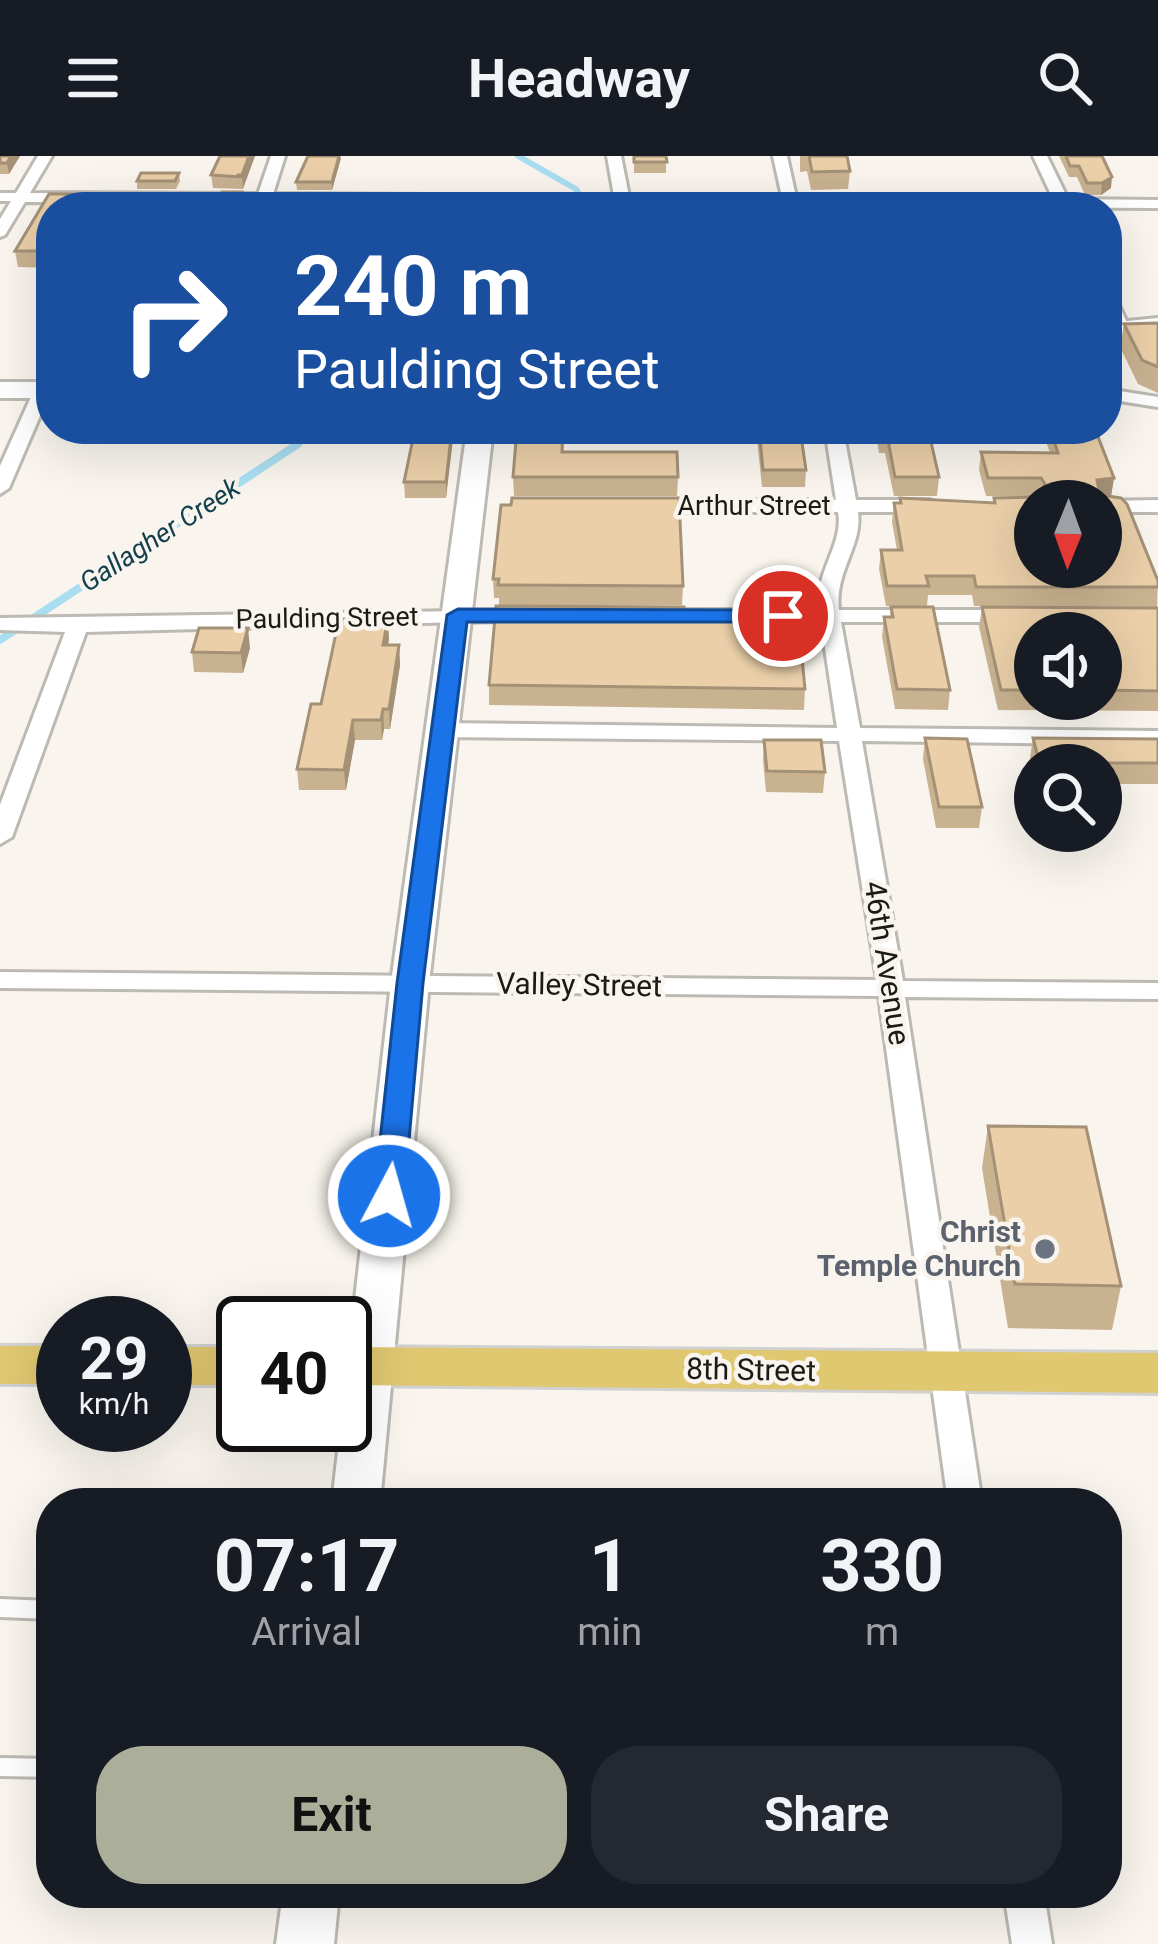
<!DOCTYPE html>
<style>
body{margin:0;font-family:Roboto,sans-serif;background:#242831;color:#f1f3f6;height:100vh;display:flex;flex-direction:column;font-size:45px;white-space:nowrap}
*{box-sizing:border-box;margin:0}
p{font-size:39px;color:#9ea1a6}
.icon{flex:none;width:66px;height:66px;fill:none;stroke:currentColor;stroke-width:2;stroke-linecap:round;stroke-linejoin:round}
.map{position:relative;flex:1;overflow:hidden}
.sheet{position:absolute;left:36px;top:1332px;width:1086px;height:420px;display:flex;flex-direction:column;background:#171b24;border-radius:48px;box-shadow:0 12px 48px #0002}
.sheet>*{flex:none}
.top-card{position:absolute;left:36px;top:36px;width:1086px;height:252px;border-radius:48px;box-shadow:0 12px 48px #0002;background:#1a4fa0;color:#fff;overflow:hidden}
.needle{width:78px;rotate:181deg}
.tools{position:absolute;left:1014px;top:324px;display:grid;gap:24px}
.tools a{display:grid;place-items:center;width:108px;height:108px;border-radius:50%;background:#171b24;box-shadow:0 12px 48px #0002;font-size:60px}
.speed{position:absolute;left:36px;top:1140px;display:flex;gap:24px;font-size:60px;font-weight:700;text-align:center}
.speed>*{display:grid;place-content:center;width:156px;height:156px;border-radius:50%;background:#171b24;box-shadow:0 12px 48px #0002;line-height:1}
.speed small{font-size:30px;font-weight:400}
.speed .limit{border:6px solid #111;border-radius:18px;background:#fff;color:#111}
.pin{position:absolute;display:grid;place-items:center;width:102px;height:102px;color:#fff;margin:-51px;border:6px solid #fff;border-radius:50%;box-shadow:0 3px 12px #0007}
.me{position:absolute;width:132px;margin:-66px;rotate:6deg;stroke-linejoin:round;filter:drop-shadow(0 0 9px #0008)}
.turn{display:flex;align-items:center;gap:42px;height:252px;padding:0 60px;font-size:54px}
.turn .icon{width:156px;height:156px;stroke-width:2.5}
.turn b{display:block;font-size:84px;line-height:102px}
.eta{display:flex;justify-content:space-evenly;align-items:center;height:204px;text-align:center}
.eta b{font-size:72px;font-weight:700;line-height:84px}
.button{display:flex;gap:24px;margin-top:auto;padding:24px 60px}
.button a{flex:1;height:138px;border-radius:48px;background:#abaf9a;color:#111;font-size:48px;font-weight:700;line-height:138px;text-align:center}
.button a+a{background:#242831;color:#f1f3f6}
header{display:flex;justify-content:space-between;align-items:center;height:156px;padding:0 60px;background:#171b24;font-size:54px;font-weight:700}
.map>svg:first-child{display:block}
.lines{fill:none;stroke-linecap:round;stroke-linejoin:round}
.stream-far1{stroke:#a9def1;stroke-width:6}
.stream{stroke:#a9def1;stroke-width:8}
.lane-casing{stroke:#bdb9b3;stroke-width:24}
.street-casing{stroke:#bdb9b3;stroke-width:6}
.secondary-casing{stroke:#bdb9b3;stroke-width:6}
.primary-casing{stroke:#d1d1d1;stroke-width:6}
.lane{stroke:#fff;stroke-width:18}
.street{fill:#fff;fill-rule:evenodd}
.secondary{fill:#fff;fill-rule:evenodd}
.primary{fill:#e0c871;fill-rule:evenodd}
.wall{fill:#c9b290;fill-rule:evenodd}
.shaded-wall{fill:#a49176}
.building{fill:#eacfa8;stroke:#a49176;stroke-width:3;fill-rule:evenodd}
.route{fill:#1a73e8;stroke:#114b97;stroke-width:3}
.worship-dot{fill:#6b7280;stroke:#f9f5ee;stroke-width:4.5}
.labels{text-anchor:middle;stroke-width:9;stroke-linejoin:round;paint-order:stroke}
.far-street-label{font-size:27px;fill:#1b1a17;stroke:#f9f5ee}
.far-water-label{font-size:27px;font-style:italic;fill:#123f4d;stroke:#f9f5ee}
.street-label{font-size:30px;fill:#1b1a17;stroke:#f9f5ee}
.worship-label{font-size:30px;font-weight:bold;fill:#5b616d;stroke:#f9f5ee;text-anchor:end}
</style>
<header><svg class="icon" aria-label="menu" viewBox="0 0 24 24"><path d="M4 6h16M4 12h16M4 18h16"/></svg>Headway<svg class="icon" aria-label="search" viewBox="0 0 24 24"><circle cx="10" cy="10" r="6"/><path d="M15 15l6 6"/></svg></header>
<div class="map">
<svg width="1158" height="1788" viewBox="0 0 1158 1788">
<rect width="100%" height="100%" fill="#f9f5ee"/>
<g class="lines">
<!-- stream-far1 -->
<path class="stream-far1" d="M518 0 576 33 587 51
M293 291 320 273"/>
<!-- stream -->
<path class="stream" d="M0 484 298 288"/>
<!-- lane casing -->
<g class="lane-casing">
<path id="lane" d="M0 1452 51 1454
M0 1611 51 1612"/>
</g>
<!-- street casing -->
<g class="street-casing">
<path id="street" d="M38 0H52L30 37 258 38 271 0H285L273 38 614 40 607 0H621L629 40 782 41 773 0H787L796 41 1053 43 1033 0H1047L1068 43 1158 44V52L25 46 5 79 0 81V63L11 45H0V37H16Z
M1107 136 1115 141 1130 173 1128 177 1114 173 1107 158Z
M36 230 51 234 9 332 0 338V310Z
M1107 233 1158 241V251L1107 243Z
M825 273H843L856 344H930L940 350 930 356H858C863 389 834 416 839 454H1016L1026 460 1016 466H841L860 572 1158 575V589L862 585 903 825 1158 827V843L905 841 982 1347H948L879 840 0 832V816L877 824 839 585 442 581 431 574 442 567 837 572 821 466H652L642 460 652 454H819C814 416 844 389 838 356H644L634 350 644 344H836Z
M1158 344V356H1101L1098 345Z
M530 454 537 456V464L86 476 12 681 0 688V649L65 476 0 474V462Z
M1004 1737H1044L1052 1788H1012Z"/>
</g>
<!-- secondary casing -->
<g class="secondary-casing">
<path id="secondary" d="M1158 162V176L1107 181V167Z
M0 226H51V242H0Z
M467 273H493L429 827 380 1347H332L341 1269H345V1231L391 827Z
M283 1737H339L334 1788H276Z"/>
</g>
<!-- primary casing -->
<g class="primary-casing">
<path id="primary" d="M0 1190H63V1228H0Z
M165 1191H243V1229H165Z
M345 1191 1158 1197V1237L345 1229Z"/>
</g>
<!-- lane -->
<use href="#lane" class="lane"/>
<!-- street -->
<use href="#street" class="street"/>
<!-- secondary -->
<use href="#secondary" class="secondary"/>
<!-- primary -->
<use href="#primary" class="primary"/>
</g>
<!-- wall -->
<path class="wall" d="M0 0H20L9 18H0Z
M255 0 243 33 213 32 211 19Z
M634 0H666V17H634Z
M800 0H847L850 15 848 33 811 34 807 15 800 16Z
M1059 0H1102L1111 32 1101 39H1085L1077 21H1069Z
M341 2 332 34H297L296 26Z
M179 17 180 25 176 33H137V25Z
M51 51V112L18 111 15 95Z
M1158 167V237L1138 228 1120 191 1124 168Z
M452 273 446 342H405L404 326Z
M756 273H800L806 314 805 331H762Z
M875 273H928L939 321 937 340H894L885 297H879Z
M1042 273H1095L1114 322 1111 340 1158 425 1157 451 974 450 972 439H928L927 450H886L879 413 881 394H897L892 366 894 347H899L900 342 993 347 994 342 1038 341 986 340 979 314 981 296 1050 297Z
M563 296 678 321 677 340H514L513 321Z
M493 423 683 430 682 449H499V442H494Z
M891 451 950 534 948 554 895 553 882 481 884 461H890Z
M982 451 1158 452V555L998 554 979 471ZM1035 477H1101V543H1035Z
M684 463 805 533 804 554 489 549V529Z
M389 483 388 489H399L400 509 390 573H384L382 584H355L346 634H299L297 613 321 548Z
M250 492 243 517 194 516 192 496Z
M925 582 982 651 979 672H936L923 603Z
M1033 582 1158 583V628H1110L1116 646 1112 667 1101 666V609H1035V623L1030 602Z
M764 584 825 616 823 637 766 636 763 604Z
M988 970 1121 1130 1112 1174 1008 1172 982 1012Z"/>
<!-- shaded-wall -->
<path class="shaded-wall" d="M11 0H20L9 18 7 7Z
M249 0H255L243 32 242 19Z
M339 0 341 2 332 34V26Z
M1112 21 1111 32 1101 39 1102 27Z
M91 38 93 51H84Z
M452 273 453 283 446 342V326Z
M1114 322 1111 340 1094 342 1097 324Z
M388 463 389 483 384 508 383 489Z
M248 472 250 492 243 517 241 497Z
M399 489 400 509 390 573 389 553Z
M383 553 384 573 382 584 381 564Z
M353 564 355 584 346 634 344 614Z"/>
<!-- building -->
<path class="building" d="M0 0H11L7 7H0Z
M220 0H249L242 19H237L242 21 211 19Z
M308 0H339L332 26H296Z
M634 0H666L667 6H634Z
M809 0H847L850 15 812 16Z
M1066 0H1102L1112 21 1102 27H1087L1079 10H1070Z
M141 17H179L175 25H137Z
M222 36H242L237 51H215Z
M49 38H91L84 51H51V95H15Z
M290 40H326L324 46 381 47 380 51H286Z
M128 43H167L164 51H124Z
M1158 167V211L1142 204 1124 168Z
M415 273H452L446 326H404Z
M517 273H563L562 296H677L678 321H513Z
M759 273H800L806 314H763Z
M879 273H928L939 321H895L887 279H880Z
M1050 273H1095L1114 322 1097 324 1100 339 1121 342 1127 348 1158 425V431H976L974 420H926L929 430H887L881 394H902L894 347H901L900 342 995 347 994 342 1040 341 1045 328 1041 322H988L981 296 1058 297ZM1035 345H1101V411H1035Z
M512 342H679L683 430 498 429 499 423H493L501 349H511Z
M496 450 684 451V463L798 461 805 533 489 529Z
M891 451H933L950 534 897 533 884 461H893Z
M982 451 1158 452V535L1101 534V477H1035V534H1001Z
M339 463H388L383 489H399L389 553H383L381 564H353L344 614 297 613 311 548H321Z
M199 472H248L241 497 192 496Z
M925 582 967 583 982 651H939Z
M1033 582 1158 583V607H1104L1116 646H1101V609H1040Z
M764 584H821L825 616 767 615Z
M988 970 1086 971 1121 1130 1015 1128Z"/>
<!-- route -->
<path class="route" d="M458 453 783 454 793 460 783 466H467L423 827 404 1040 389 1050 374 1040 397 827 447 459Z"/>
<!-- markers -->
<circle class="worship-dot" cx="1045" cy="1093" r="12"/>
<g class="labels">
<!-- far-street labels -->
<g class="far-street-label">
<text x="754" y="359">Arthur Street</text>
<text transform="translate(327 462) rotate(-1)" y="9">Paulding Street</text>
</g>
<!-- far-water labels -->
<g class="far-water-label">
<text transform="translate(160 379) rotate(-33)" y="9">Gallagher Creek</text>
</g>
<!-- street labels -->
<g class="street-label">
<text transform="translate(887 807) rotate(81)" y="10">46th Avenue</text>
<text transform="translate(579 829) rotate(1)" y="10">Valley Street</text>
<text transform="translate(751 1214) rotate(1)" y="10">8th Street</text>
</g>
<!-- worship labels -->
<g class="worship-label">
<text x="1021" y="1086">Christ<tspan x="1021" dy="34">Temple Church</tspan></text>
</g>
</g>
</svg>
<div class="tools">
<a><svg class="needle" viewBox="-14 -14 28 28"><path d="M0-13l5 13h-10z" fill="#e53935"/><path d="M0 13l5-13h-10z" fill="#9ea1a6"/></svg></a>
<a><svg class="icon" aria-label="sound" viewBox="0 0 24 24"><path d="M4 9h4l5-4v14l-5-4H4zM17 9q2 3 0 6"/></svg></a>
<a><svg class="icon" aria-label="search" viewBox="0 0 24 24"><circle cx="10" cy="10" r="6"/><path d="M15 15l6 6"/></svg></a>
</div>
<div class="speed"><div>29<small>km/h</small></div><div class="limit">40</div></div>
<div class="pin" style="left:783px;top:460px;background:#d93025"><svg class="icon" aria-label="arrive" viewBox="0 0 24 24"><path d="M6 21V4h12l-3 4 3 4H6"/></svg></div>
<svg class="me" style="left:389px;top:1040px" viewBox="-20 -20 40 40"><circle r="17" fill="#1a73e8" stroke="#fff" stroke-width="3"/><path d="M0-11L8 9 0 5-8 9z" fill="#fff"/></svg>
<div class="top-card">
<div class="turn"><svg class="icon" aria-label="right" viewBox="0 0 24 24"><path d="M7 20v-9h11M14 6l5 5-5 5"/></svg><div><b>240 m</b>Paulding Street</div></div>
</div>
<section class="sheet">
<div class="eta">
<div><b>07:17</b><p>Arrival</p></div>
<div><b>1</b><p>min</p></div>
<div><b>330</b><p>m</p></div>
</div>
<div class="button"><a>Exit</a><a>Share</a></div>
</section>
</div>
